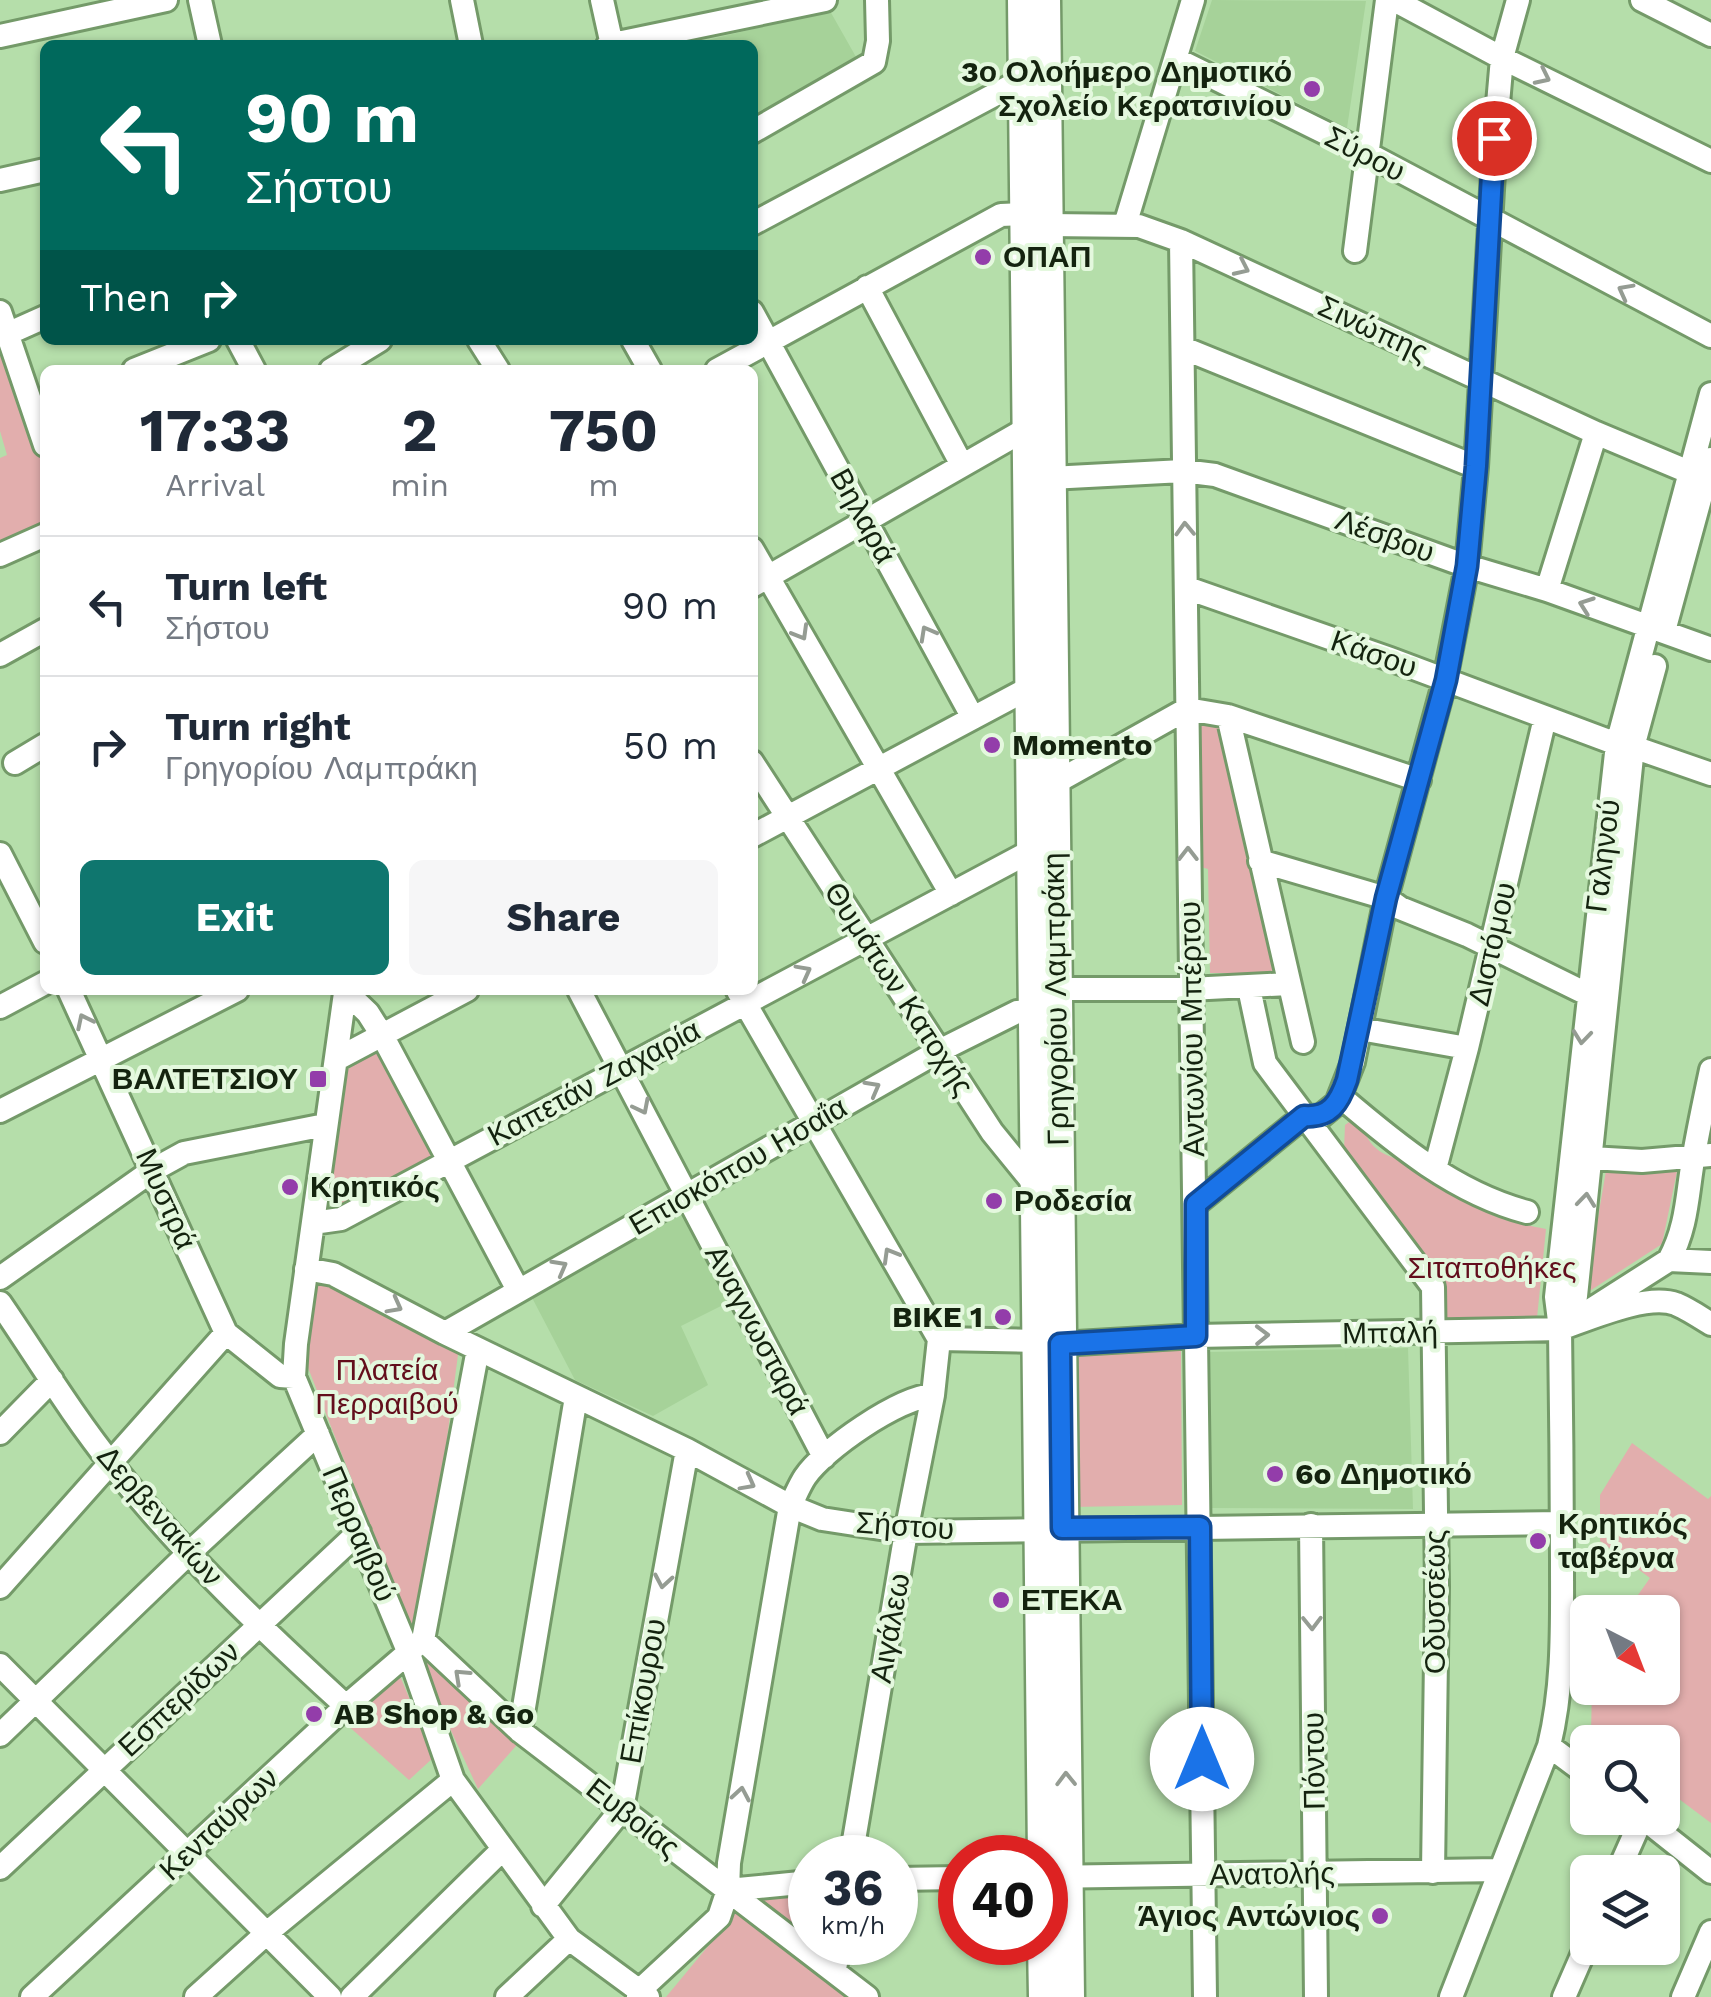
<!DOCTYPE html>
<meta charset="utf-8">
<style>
body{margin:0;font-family:"Work Sans",sans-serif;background:#f6f6f7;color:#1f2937;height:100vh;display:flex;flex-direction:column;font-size:38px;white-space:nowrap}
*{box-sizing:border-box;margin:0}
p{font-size:32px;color:#747a83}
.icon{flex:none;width:55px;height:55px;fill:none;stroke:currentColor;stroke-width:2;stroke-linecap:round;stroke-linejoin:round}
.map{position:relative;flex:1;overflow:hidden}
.panel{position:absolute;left:40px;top:365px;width:718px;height:630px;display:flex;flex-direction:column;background:#fff;border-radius:15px;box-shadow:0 2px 8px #0004}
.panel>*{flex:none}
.banner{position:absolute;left:40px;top:40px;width:718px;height:305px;border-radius:15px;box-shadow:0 2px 8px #0004;background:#00695c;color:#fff;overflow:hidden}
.needle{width:65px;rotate:138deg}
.buttons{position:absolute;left:1570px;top:1595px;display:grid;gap:20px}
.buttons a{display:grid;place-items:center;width:110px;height:110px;border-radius:15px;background:#fff;box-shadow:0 2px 8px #0004;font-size:50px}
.speed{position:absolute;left:788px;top:1835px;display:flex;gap:20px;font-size:50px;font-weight:700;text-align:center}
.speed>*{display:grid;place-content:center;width:130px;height:130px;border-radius:50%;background:#fff;box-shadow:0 2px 8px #0004;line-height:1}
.speed small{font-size:25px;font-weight:400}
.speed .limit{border:15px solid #d22;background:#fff;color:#111}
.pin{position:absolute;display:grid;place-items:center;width:85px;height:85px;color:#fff;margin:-42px;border:5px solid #fff;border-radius:50%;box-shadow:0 2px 10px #0007}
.me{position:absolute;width:110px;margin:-55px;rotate:0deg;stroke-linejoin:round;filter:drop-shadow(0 0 8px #0008)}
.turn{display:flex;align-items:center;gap:35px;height:210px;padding:0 40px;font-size:45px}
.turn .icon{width:130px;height:130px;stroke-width:2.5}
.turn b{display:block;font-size:70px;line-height:85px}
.then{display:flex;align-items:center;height:95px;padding:0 40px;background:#0003;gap:20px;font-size:38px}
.eta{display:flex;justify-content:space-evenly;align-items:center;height:170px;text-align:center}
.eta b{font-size:60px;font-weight:700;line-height:70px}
.cta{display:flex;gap:20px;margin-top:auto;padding:20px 40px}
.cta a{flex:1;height:115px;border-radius:15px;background:#0f766e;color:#fff;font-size:40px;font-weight:700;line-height:115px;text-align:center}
.cta a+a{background:#f6f6f7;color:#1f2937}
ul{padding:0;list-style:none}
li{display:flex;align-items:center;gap:30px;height:140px;padding:0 40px;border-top:2px solid #e0e1e3}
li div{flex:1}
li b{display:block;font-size:38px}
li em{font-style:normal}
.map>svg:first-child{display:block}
.built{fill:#a6d299}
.green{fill:#e2aead}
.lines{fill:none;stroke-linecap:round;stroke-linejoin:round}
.minor-casing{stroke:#749a69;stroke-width:28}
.major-casing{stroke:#749a69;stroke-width:35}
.minor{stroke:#fff;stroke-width:22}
.major{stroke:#fff;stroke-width:30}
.oneway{stroke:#959c93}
.route-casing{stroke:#114b97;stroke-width:25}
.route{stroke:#1a73e8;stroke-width:18}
.poi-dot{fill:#933daa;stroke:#e4f8de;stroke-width:4}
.labels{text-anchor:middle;stroke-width:8;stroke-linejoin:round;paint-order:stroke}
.poi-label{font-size:30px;font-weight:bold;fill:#14230f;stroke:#e4f8de;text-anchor:start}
.street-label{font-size:30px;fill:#14230f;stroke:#e4f8de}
.park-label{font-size:30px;fill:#630e1c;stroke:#e4f8de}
</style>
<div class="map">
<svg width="1711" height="1997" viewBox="0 0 1711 1997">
<rect width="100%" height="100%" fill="#b5deaa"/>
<!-- built -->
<path class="built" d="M1212 0 1366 1 1347 128 1195 51Z
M830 11 860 64 753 127 752 45H686Z
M687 1207 733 1300 681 1326 708 1385 653 1416 575 1380 528 1290Z
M1408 1348 1413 1509 1209 1508 1208 1352Z"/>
<!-- green -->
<path class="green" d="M0 330 45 467V524L0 541V458L7 455 0 431Z
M1199 720 1225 722 1278 973H1210L1208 869 1201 867Z
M377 1052 439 1162 338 1214 330 1200 346 1070Z
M1349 1122 1365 1132C1373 1155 1396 1159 1417 1164 1423 1177 1429 1183 1445 1182 1485 1216 1494 1219 1546 1229L1537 1318 1438 1319 1439 1295 1446 1289 1435 1267 1344 1150 1345 1125Z
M1681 1152 1662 1244 1585 1294 1608 1159Z
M316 1280 459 1347 422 1629 408 1624 307 1365Z
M1072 1349H1181L1182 1505 1071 1507Z
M1632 1443 1708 1499 1711 1496V1823L1663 1787 1662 1742H1604L1591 1733 1592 1688H1662V1612H1626L1650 1578 1600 1541V1495Z
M427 1661 523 1738 478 1789 422 1668Z
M397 1669 434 1757 409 1780 345 1723Z
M810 1894V1941L757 1900Z
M738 1910 850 1997H666Z"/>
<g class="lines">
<!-- minor casing -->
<g class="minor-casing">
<path id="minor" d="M200 0 210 45
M462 0 471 45
M602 0 612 45
M1394 0 1502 58 1711 161
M1642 0 1711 35
M0 36 166 0
M608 45 825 0
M1176 59 1370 155 1711 336
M752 132 874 62 878 41 877 0
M0 180 45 170
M752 224 1024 79
M1048 225 1139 226 1181 241 1596 433 1689 472
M1125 225 1193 0
M1181 241 1205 1997
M1355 251 1387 0
M867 287 962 465
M0 312 45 445
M752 312 973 718
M7 334 45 317
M238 340 254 370
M479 340 498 370
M633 340 650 370
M1183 348 1476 467
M134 370 209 340
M331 370 380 340
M717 370 1001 215 1026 214
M1050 478 1183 471 1215 475 1467 566 1547 590 1711 649
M752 549 951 894
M0 555 45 535
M752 586 1028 428
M1187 588 1390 659 1617 744
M1547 590 1596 433
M1664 631 1711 459
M0 655 45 630
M1228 716 1303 1042
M1633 747 1711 774
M752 762 992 1132 1040 1191
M15 763 45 745
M1053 784 1187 709 1228 716 1419 780
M752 836 1031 687
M0 854 45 942
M1260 861 1386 898 1400 908 1467 935 1587 994
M1249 988 1265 1063 1433 1287 1437 1587 1433 1872
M1056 989H1189L1289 984
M69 990 226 1333 280 1376 294 1377
M344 990 368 1013 382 1035 518 1290
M579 990 824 1457
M738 991 939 1339
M345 993 296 1344 294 1377 408 1651 453 1780 569 1939 648 1997
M0 1007 45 983
M1360 1029 1467 1048
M337 1059 467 990
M1341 1097C1396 1144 1455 1193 1527 1212
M0 1111 237 990
M1591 1158 1642 1161 1711 1155
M1435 1169 1467 1048 1545 718
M1196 1204 1304 1116 1320 1117 1337 1103 1353 1062 1386 898 1445 680 1467 566 1476 467 1495 138 1502 58 1518 0
M313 1223 341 1219 1033 850
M1669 1260C1688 1226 1687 1192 1694 1155 1699 1126 1705 1098 1711 1070
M306 1269 333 1274 445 1333 687 1450 790 1506 822 1519 906 1532 1562 1523
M0 1278 153 1170 184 1153 325 1125
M0 1303C37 1357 72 1415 113 1466 183 1554 264 1631 346 1706
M1589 1311 1669 1260 1711 1262
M1560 1329 1576 1296 1633 747 1655 666
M445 1333 939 1051 1017 1012 1034 1011
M939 1339 1039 1341
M1060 1344 1196 1336 1560 1329C1589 1319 1647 1293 1676 1304 1688 1309 1700 1317 1711 1324
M0 1433 52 1380
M1311 1525 1316 1997
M0 1587 226 1333
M423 1640 478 1349
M0 1665 330 1997
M520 1731 576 1397
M0 1735 188 1554 318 1434
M1549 1746 1588 1775
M1643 1818 1711 1872
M851 1858 906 1532 933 1395 939 1339
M0 1868 359 1532
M1618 1872 1642 1818
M1045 1877 1499 1870
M895 1879 960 1878
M728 1890 810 1882
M543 1906 622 1809 687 1450
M835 1970 839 1942
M32 1997 346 1706 423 1640 520 1731 867 1997
M196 1997 268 1932 453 1780
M352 1997 502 1850
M507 1997 569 1939
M638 1997 639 1991 719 1917 728 1890 729 1863 790 1506C795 1497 799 1486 805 1477 824 1449 898 1398 933 1395
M1451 1997 1549 1746C1564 1684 1562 1624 1562 1561 1562 1484 1561 1406 1560 1329L1556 1297 1617 744 1711 394
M1564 1997 1588 1942
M1683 1997 1711 1932"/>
</g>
<!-- major casing -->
<g class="major-casing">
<path id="major" d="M1023 0 1043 1858
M1045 0 1069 1997
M1043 1942 1044 1997"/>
</g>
<!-- minor -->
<use href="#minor" class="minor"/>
<!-- major -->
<use href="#major" class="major"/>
</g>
<!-- one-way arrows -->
<defs><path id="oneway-chevron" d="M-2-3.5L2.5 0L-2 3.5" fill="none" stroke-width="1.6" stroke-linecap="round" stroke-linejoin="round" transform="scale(2.5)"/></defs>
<g class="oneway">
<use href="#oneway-chevron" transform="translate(1543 77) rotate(26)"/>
<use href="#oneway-chevron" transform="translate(1242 268) rotate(25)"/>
<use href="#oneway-chevron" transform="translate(1625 291) rotate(-152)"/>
<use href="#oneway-chevron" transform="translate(1185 529) rotate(-92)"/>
<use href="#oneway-chevron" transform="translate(1586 605) rotate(-160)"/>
<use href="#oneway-chevron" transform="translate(801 633) rotate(60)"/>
<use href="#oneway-chevron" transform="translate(927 633) rotate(-119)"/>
<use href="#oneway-chevron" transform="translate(1188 854) rotate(-90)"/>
<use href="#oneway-chevron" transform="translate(804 972) rotate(-28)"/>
<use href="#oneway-chevron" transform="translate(84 1021) rotate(-116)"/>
<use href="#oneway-chevron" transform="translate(1582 1037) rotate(96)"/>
<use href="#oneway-chevron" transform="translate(873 1088) rotate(-29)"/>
<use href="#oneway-chevron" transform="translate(642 1107) rotate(63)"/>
<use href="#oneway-chevron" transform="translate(1586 1200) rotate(-84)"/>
<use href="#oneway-chevron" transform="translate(890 1255) rotate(-120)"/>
<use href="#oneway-chevron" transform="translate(560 1267) rotate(-29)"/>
<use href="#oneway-chevron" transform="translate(395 1306) rotate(28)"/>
<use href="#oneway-chevron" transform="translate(1262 1335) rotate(-1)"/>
<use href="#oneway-chevron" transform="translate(748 1483) rotate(28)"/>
<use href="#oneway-chevron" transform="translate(663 1581) rotate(100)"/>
<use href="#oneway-chevron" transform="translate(1312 1623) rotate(89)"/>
<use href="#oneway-chevron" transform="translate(461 1676) rotate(-137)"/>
<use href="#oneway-chevron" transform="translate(1066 1779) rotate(-91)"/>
<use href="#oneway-chevron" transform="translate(741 1794) rotate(-80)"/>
</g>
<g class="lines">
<!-- route casing -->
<g class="route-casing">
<path id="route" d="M1202 1759 1200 1527 1062 1528 1060 1344 1196 1336V1204L1304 1116C1330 1118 1339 1103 1347 1080L1386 898 1446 680 1467 566 1476 466 1494 138"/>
</g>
<!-- route -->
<use href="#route" class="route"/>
</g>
<!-- markers -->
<g class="poi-dot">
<circle cx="1312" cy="89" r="10"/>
<circle cx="983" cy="257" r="10"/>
<circle cx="992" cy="745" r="10"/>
<rect x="308" y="1069" width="20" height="20" rx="5"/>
<circle cx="290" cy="1187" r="10"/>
<circle cx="994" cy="1201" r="10"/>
<circle cx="1003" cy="1317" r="10"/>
<circle cx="1275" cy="1474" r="10"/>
<circle cx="1538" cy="1541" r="10"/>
<circle cx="1001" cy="1600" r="10"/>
<circle cx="314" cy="1714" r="10"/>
<circle cx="1380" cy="1916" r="10"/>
</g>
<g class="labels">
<!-- poi labels -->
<g class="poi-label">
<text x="1292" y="82" text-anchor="end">3ο Ολοήμερο Δημοτικό<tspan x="1292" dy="34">Σχολείο Κερατσινίου</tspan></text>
<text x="1003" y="267">ΟΠΑΠ</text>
<text x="1012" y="755">Momento</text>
<text x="298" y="1089" text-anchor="end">ΒΑΛΤΕΤΣΙΟΥ</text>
<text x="310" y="1197">Κρητικός</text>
<text x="1014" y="1211">Ροδεσία</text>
<text x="983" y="1327" text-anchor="end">BIKE 1</text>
<text x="1295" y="1484">6o Δημοτικό</text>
<text x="1558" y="1534">Κρητικός<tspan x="1558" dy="34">ταβέρνα</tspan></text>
<text x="1021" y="1610">ΕΤΕΚΑ</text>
<text x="334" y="1724">AB Shop &amp; Go</text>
<text x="1360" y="1926" text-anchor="end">Άγιος Αντώνιος</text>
</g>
<!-- street labels -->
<g class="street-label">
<text transform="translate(1365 154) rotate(27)" y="10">Σύρου</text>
<text transform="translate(1373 329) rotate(25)" y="10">Σινώπης</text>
<text transform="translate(863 516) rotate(61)" y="10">Βηλαρά</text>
<text transform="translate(1385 536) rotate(20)" y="10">Λέσβου</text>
<text transform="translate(1374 654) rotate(19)" y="10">Κάσου</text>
<text transform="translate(1603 856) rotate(-83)" y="10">Γαληνού</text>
<text transform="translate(1492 944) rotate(-77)" y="10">Διστόμου</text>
<text transform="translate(899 989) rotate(57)" y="10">Θυμάτων Κατοχής</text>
<text transform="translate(1056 999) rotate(-91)" y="10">Γρηγορίου Λαμπράκη</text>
<text transform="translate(1192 1029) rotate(-91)" y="10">Αντωνίου Μπέρτου</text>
<text transform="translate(594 1083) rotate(-28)" y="10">Καπετάν Ζαχαρία</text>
<text transform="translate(738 1166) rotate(-30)" y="10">Επισκόπου Ησαΐα</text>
<text transform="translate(166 1199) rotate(66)" y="10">Μυστρά</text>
<text transform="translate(757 1330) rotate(62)" y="10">Αναγνωσταρά</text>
<text transform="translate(1390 1333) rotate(-1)" y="10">Μπαλή</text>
<text transform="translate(160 1516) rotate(49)" y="10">Δερβενακίων</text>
<text transform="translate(905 1526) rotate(4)" y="10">Σήστου</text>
<text transform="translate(359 1534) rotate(67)" y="10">Περραιβού</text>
<text transform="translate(1435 1602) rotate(-90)" y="10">Οδυσσέως</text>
<text transform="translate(890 1628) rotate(-80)" y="10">Αιγάλεω</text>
<text transform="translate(643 1691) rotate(-80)" y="10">Επίκουρου</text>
<text transform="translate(179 1699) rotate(-43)" y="10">Εσπερίδων</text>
<text transform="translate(1314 1761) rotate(-91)" y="10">Πόντου</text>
<text transform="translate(633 1818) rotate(38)" y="10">Ευβοίας</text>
<text transform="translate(219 1824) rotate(-43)" y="10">Κενταύρων</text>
<text transform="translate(1272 1874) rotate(-1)" y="10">Ανατολής</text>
</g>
<!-- park labels -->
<g class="park-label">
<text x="1492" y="1278">Σιταποθήκες</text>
<text x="387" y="1380">Πλατεία<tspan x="387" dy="34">Περραιβού</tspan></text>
</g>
</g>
</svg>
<div class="buttons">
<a><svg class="needle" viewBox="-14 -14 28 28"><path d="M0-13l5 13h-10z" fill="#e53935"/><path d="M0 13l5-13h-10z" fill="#747a83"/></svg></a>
<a><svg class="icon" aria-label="search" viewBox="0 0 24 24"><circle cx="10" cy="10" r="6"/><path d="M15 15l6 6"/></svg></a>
<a><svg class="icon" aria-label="layers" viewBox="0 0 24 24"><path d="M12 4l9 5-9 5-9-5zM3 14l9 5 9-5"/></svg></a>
</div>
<div class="speed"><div>36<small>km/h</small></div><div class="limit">40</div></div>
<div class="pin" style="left:1494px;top:138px;background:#d93025"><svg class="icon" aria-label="arrive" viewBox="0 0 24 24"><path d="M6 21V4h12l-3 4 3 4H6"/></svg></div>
<svg class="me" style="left:1202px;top:1759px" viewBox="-20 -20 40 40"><circle r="19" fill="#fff"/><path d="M0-13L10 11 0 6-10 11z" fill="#1a73e8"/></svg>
<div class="banner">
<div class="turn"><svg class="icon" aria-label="left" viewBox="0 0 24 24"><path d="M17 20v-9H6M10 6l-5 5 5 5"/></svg><div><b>90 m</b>Σήστου</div></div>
<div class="then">Then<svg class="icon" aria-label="right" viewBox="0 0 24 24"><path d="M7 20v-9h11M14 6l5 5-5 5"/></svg></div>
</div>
<section class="panel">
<div class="eta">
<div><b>17:33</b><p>Arrival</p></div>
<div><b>2</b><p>min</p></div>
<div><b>750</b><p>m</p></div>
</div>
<ul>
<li><svg class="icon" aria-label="left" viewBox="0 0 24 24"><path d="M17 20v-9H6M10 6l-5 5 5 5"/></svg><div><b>Turn left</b><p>Σήστου</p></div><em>90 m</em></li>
<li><svg class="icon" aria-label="right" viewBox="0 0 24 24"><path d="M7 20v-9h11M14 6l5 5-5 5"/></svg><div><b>Turn right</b><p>Γρηγορίου Λαμπράκη</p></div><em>50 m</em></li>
</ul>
<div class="cta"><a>Exit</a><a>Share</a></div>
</section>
</div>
